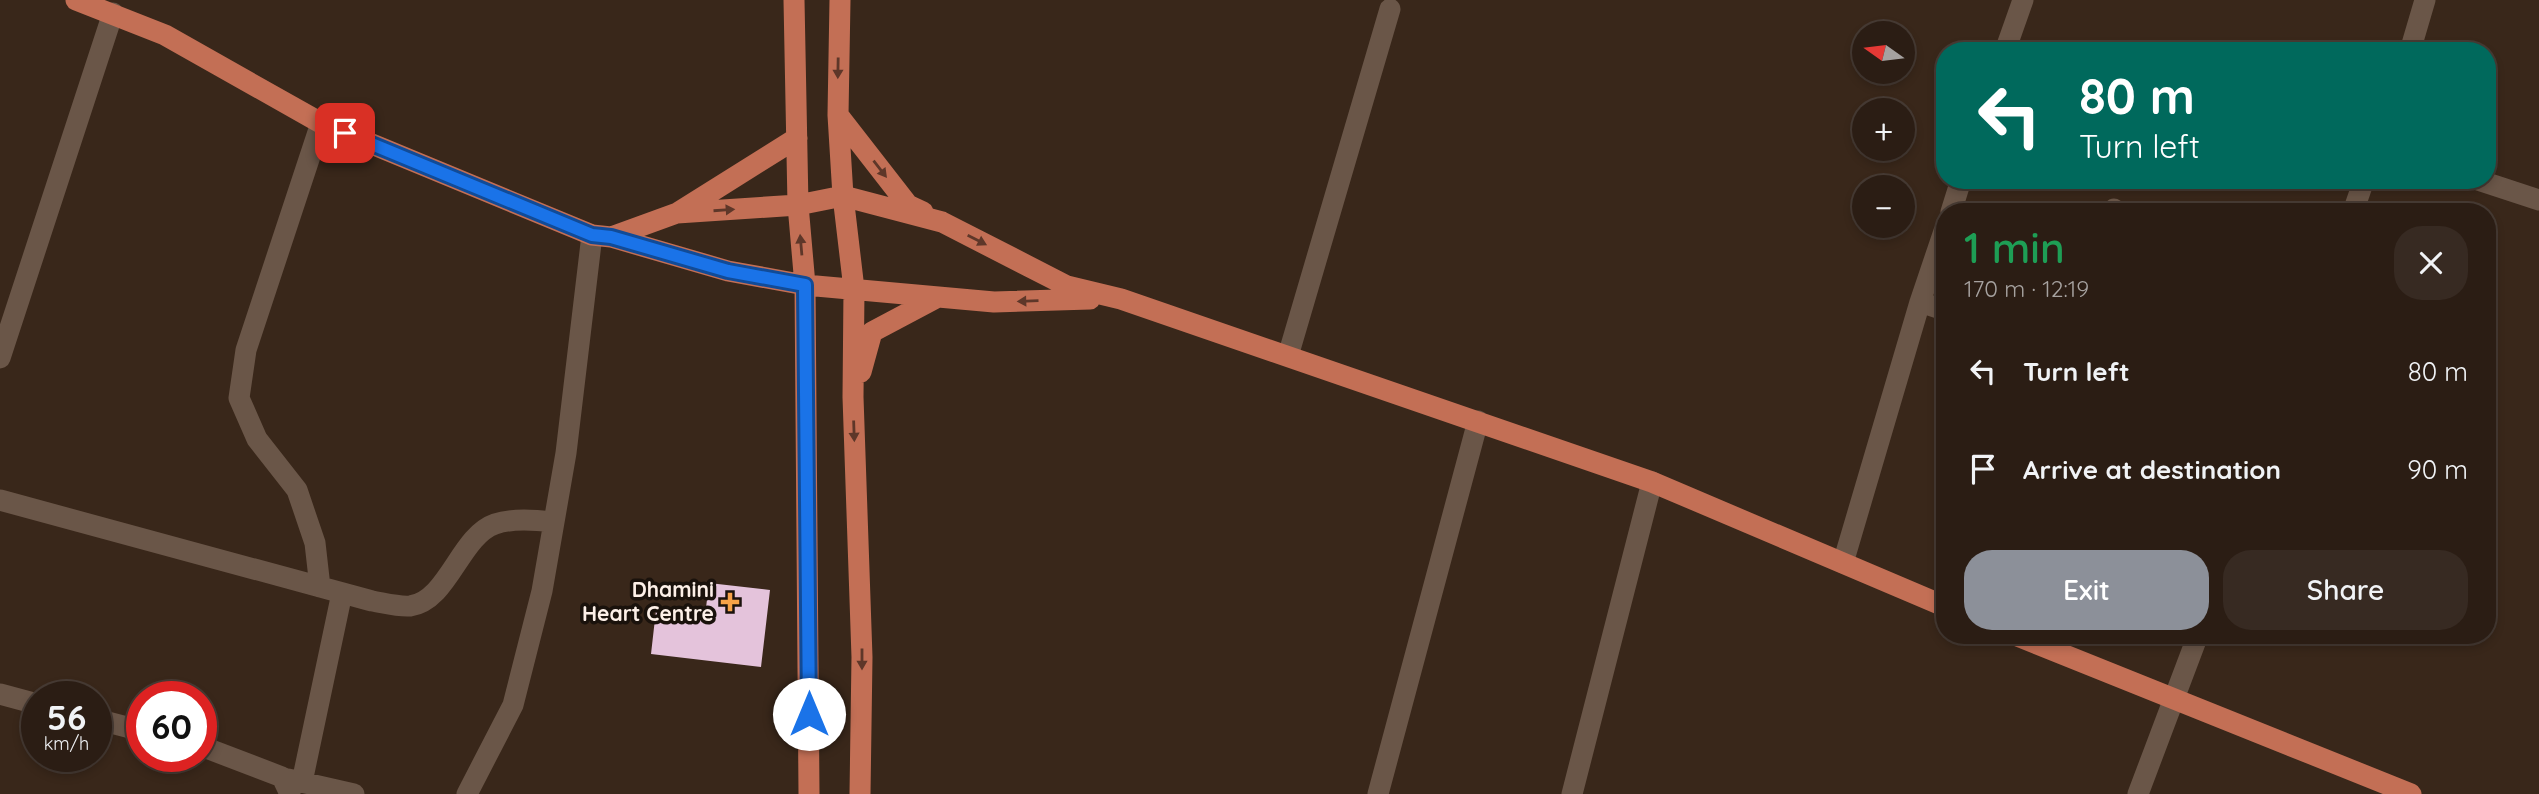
<!DOCTYPE html>
<meta charset="utf-8">
<style>
body{margin:0;font-family:Quicksand,sans-serif;background:#372a22;color:#f1f3f6;height:100vh;display:flex;flex-direction:column;font-size:26px;white-space:nowrap}
*{box-sizing:border-box;margin:0}
p{font-size:23px;color:#a6a2a0}
.icon{flex:none;width:38px;height:38px;fill:none;stroke:currentColor;stroke-width:2;stroke-linecap:round;stroke-linejoin:round}
.map{position:relative;flex:1;overflow:hidden}
.side{position:absolute;left:1936px;top:203px;width:560px;height:441px;display:flex;flex-direction:column;background:#2b1d14;border-radius:28px;box-shadow:0 4px 10px #0003,0 0 0 2px #473b34}
.side>*{flex:none}
.guide{position:absolute;left:1936px;top:42px;width:560px;height:147px;border-radius:28px;box-shadow:0 4px 10px #0003,0 0 0 2px #473b34;background:#00695c;color:#fff;overflow:hidden}
.needle{width:46px;rotate:284deg}
.fabs{position:absolute;left:1852px;top:21px;display:grid;gap:14px}
.fabs a{display:grid;place-items:center;width:63px;height:63px;border-radius:50%;background:#2b1d14;box-shadow:0 4px 10px #0003,0 0 0 2px #473b34;font-size:35px}
.speed{position:absolute;left:21px;top:681px;display:flex;gap:14px;font-size:35px;font-weight:700;text-align:center}
.speed>*{display:grid;place-content:center;width:91px;height:91px;border-radius:50%;background:#2b1d14;box-shadow:0 4px 10px #0003,0 0 0 2px #473b34;line-height:1}
.speed small{font-size:18px;font-weight:400}
.speed .limit{border:10px solid #d22;background:#fff;color:#111}
.pin{position:absolute;display:grid;place-items:center;width:60px;height:60px;color:#fff;margin:-30px;border-radius:14px;box-shadow:0 4px 10px #0006}
.me{position:absolute;width:77px;margin:-38px;rotate:0deg;stroke-linejoin:round;filter:drop-shadow(0 0 5px #0008)}
.turn{display:flex;align-items:center;gap:24px;height:147px;padding:0 28px;font-size:32px}
.turn .icon{width:91px;height:91px;stroke-width:2.5}
.turn b{display:block;font-size:49px;line-height:60px}
.round{display:grid;place-items:center;flex:none;width:74px;height:74px;border-radius:28px;background:#372a22}
.headline{display:flex;align-items:center;justify-content:space-between;height:119px;padding:0 28px}
h1{font-size:42px;font-weight:600;line-height:52px;color:#1e9e55}
.cta{display:flex;gap:14px;margin-top:auto;padding:14px 28px}
.cta a{flex:1;height:80px;border-radius:28px;background:#8c9099;color:#fff;font-size:28px;font-weight:600;line-height:80px;text-align:center}
.cta a+a{background:#372a22;color:#f1f3f6}
ul{padding:0;list-style:none}
li{display:flex;align-items:center;gap:21px;height:98px;padding:0 28px}
li div{flex:1}
li b{display:block;font-size:26px}
li em{font-style:normal}
.map>svg:first-child{display:block}
.building{fill:#e4c3db}
.lines{fill:none;stroke-linecap:round;stroke-linejoin:round}
.minor{stroke:#6a5648;stroke-width:21}
.major{stroke:#c36f55;stroke-width:21}
.oneway{fill:#5e3729}
.route-casing{stroke:#114b97;stroke-width:18}
.route{stroke:#1a73e8;stroke-width:12}
.poi-dot{fill:#f6a248;stroke:#1a120c;stroke-width:2.5}
.labels{text-anchor:middle;stroke-width:7;stroke-linejoin:round;paint-order:stroke}
.poi-label{font-size:21px;font-weight:bold;fill:#fdf0e8;stroke:#1a120c;text-anchor:end}
</style>
<div class="map">
<svg width="2539" height="794" viewBox="0 0 2539 794">
<rect width="100%" height="100%" fill="#39271a"/>
<!-- building -->
<path class="building" d="M709 583 770 590 761 667 651 654 656 610 705 616Z"/>
<g class="lines">
<!-- minor -->
<path class="minor" d="M2005 51 2023 0
M2410 51 2425 0
M2478 180 2539 200
M1951 212 1961 180
M2113 212 2114 209
M2353 212 2364 180
M1920 302 1944 310
M1288 356 1390 9
M0 358 113 13
M0 500 372 601C384 603 399 607 410 606 448 601 460 536 495 524 513 518 535 520 554 522
M1843 563 1920 302 1944 231
M320 587 315 543 297 490 257 439 239 398 246 350 321 123
M0 694 37 704
M96 719 142 731
M201 746 282 777 290 794
M288 779 354 794
M302 782 342 593
M467 794 513 705 542 591 566 453 592 235
M1378 794 1478 421
M1572 794 1652 482
M2138 794 2198 635"/>
<!-- major -->
<path class="major" d="M76 0 165 35 321 123 592 235 611 237 728 271 805 285 994 302 1090 299
M794 0 798 205 805 285 809 794
M840 0 838 115 843 196 854 289 853 397 862 657 860 794
M838 115 908 205 923 212
M679 212 797 138
M611 237 677 213 798 205 843 196 942 222 1067 286 1121 299 1652 482 1944 606
M861 372 872 332 938 297
M2015 635 2411 794"/>
</g>
<!-- one-way arrows -->
<defs><path id="oneway-solid" d="M-6-.8H1V-3.2L6.5 0L1 3.2V.8H-6Z" transform="scale(1.75)"/></defs>
<g class="oneway">
<use href="#oneway-solid" transform="translate(838 68) rotate(91)"/>
<use href="#oneway-solid" transform="translate(880 169) rotate(52)"/>
<use href="#oneway-solid" transform="translate(724 210) rotate(-4)"/>
<use href="#oneway-solid" transform="translate(977 240) rotate(27)"/>
<use href="#oneway-solid" transform="translate(801 245) rotate(-95)"/>
<use href="#oneway-solid" transform="translate(1028 301) rotate(178)"/>
<use href="#oneway-solid" transform="translate(854 431) rotate(88)"/>
<use href="#oneway-solid" transform="translate(862 659) rotate(90)"/>
</g>
<g class="lines">
<!-- route casing -->
<g class="route-casing">
<path id="route" d="M345 133 592 235 611 237 728 271 805 285 809 714"/>
</g>
<!-- route -->
<use href="#route" class="route"/>
</g>
<!-- markers -->
<path class="poi-dot" d="M726.5 591.5h7v7h7v7h-7v7h-7v-7h-7v-7h7z"/>
<g class="labels">
<!-- poi labels -->
<g class="poi-label">
<text x="714" y="597">Dhamini<tspan x="714" dy="24">Heart Centre</tspan></text>
</g>
</g>
</svg>
<div class="fabs">
<a><svg class="needle" viewBox="-14 -14 28 28"><path d="M0-13l5 13h-10z" fill="#e53935"/><path d="M0 13l5-13h-10z" fill="#a6a2a0"/></svg></a>
<a>+</a>
<a>−</a>
</div>
<div class="speed"><div>56<small>km/h</small></div><div class="limit">60</div></div>
<div class="pin" style="left:345px;top:133px;background:#d93025"><svg class="icon" aria-label="arrive" viewBox="0 0 24 24"><path d="M6 21V4h12l-3 4 3 4H6"/></svg></div>
<svg class="me" style="left:809px;top:714px" viewBox="-20 -20 40 40"><circle r="19" fill="#fff"/><path d="M0-13L10 11 0 6-10 11z" fill="#1a73e8"/></svg>
<div class="guide">
<div class="turn"><svg class="icon" aria-label="left" viewBox="0 0 24 24"><path d="M17 20v-9H6M10 6l-5 5 5 5"/></svg><div><b>80 m</b>Turn left</div></div>
</div>
<section class="side">
<div class="headline"><div><h1>1 min</h1><p>170 m · 12:19</p></div><a class="round"><svg class="icon" aria-label="close" viewBox="0 0 24 24"><path d="M6 6l12 12M18 6L6 18"/></svg></a></div>
<ul>
<li><svg class="icon" aria-label="left" viewBox="0 0 24 24"><path d="M17 20v-9H6M10 6l-5 5 5 5"/></svg><div><b>Turn left</b></div><em>80 m</em></li>
<li><svg class="icon" aria-label="arrive" viewBox="0 0 24 24"><path d="M6 21V4h12l-3 4 3 4H6"/></svg><div><b>Arrive at destination</b></div><em>90 m</em></li>
</ul>
<div class="cta"><a>Exit</a><a>Share</a></div>
</section>
</div>
